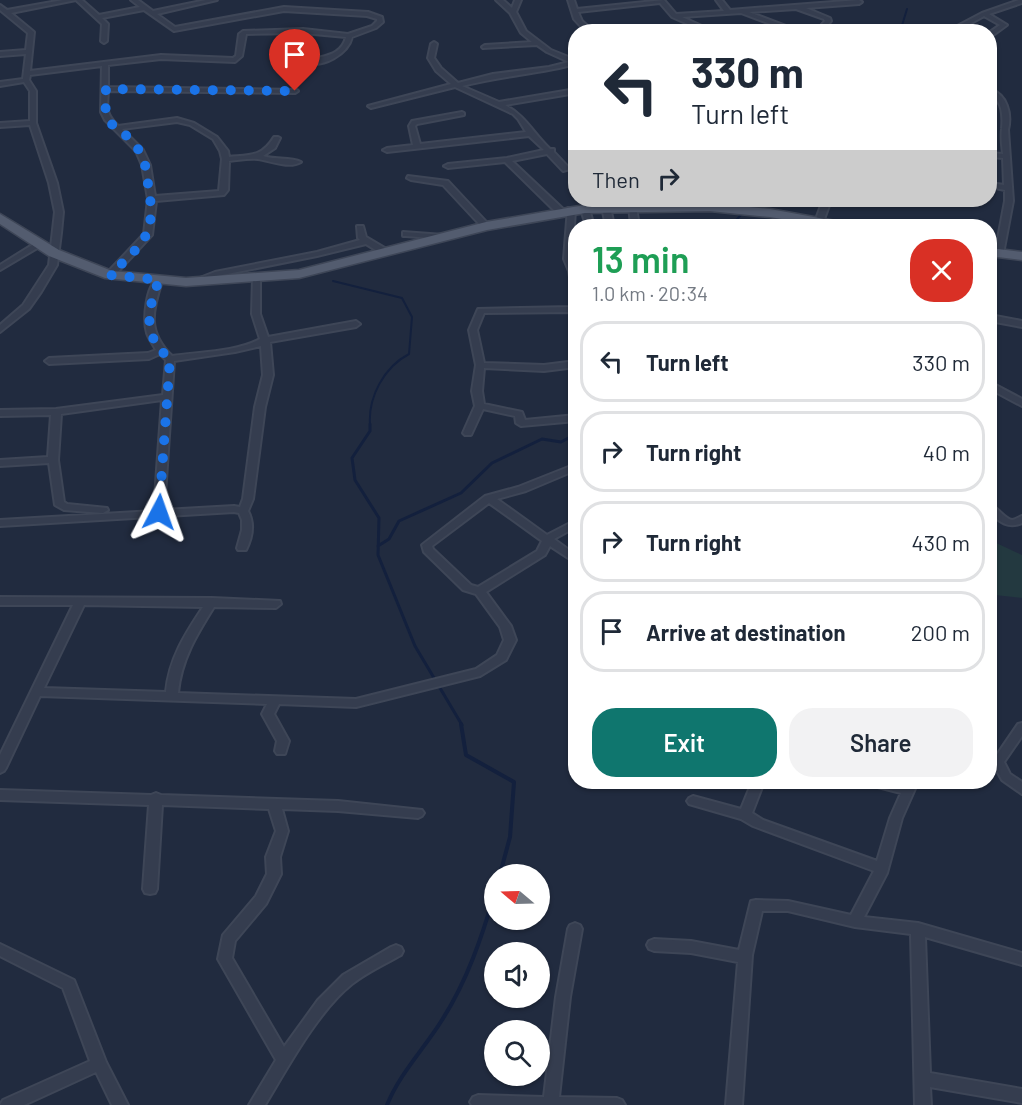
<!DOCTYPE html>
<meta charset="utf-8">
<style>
body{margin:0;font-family:Barlow,sans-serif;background:#f2f2f3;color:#1f2937;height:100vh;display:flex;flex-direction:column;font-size:22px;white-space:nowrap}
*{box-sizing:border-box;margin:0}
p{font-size:20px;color:#747a83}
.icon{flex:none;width:33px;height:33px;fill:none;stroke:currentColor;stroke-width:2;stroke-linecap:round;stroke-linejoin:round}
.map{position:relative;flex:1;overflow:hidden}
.side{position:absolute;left:568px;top:219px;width:429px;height:570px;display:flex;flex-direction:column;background:#fff;border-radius:24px;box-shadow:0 2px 4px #0004}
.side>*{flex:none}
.hud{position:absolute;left:568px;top:24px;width:429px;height:183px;border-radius:24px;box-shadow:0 2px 4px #0004;background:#fff;color:#1f2937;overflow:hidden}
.needle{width:39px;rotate:289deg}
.fabs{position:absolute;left:484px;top:864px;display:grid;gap:12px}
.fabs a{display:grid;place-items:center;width:66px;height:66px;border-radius:50%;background:#fff;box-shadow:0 2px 4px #0004;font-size:30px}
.pin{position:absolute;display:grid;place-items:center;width:51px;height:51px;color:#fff;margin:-62px -26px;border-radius:50% 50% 50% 0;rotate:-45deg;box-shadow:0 0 6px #0007}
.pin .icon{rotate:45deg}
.me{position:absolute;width:66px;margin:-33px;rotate:4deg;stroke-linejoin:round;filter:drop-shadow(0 0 4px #0008)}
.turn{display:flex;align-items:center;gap:21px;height:126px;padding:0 24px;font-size:27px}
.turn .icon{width:78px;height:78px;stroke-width:2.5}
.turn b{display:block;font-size:42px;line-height:51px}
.then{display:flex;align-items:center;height:57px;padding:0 24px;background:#0003;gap:12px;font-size:22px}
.round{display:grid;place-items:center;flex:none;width:63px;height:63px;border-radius:24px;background:#f2f2f3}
.headline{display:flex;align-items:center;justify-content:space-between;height:102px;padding:0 24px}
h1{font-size:36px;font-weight:600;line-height:45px;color:#1e9e55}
.button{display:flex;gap:12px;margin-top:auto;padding:12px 24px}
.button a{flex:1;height:69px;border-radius:24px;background:#0f766e;color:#fff;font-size:24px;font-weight:600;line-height:69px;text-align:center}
.button a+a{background:#f2f2f3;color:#1f2937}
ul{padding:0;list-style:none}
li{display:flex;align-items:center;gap:18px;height:81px;margin:0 12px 9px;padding:0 12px;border:3px solid #e0e1e3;border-radius:24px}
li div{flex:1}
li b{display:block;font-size:22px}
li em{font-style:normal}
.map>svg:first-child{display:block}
.green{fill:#233940}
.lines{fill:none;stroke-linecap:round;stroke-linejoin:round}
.stream-far2{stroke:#13203d;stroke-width:2}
.stream-far1{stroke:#13203d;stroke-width:3}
.stream{stroke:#13203d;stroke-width:4}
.street-casing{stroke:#3e4657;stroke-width:4}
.primary-casing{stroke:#3e4657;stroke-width:3}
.street{fill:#353d4f;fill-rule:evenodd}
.primary{fill:#535c6f;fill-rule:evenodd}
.route{stroke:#1a73e8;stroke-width:10;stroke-dasharray:0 18}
</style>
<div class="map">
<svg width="1022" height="1105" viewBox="0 0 1022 1105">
<rect width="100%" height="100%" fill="#212b3f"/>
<!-- green -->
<path class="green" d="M990 540 1022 555V598L995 595 990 598Z"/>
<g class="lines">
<!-- stream-far2 -->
<path class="stream-far2" d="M900 32 907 9
M731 226 754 200
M333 281 402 298 412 317 409 354C384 367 368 397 370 425"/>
<!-- stream-far1 -->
<path class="stream-far1" d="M370 424V431L352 458 355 480 379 518 378 555 415 646 462 725
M378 546 389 539 399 521 461 493 492 463 542 439 561 442 576 434"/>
<!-- stream -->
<path class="stream" d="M461 724 466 755 514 782 510 837 500 874
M387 1105C400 1073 424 1049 442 1020 467 981 482 937 495 892"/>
<!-- street casing -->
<g class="street-casing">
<path id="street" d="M63 0H76L11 13 34 32 30 71 161 55 233 58 236 56 239 34 243 31 303 29 348 34 372 26 377 21V19L367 16 284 11 174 31 144 10 102 18 108 24 107 41 104 43 101 41 102 24 76 0H82L99 15 140 7 131 0H138L153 11 206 0H217L157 14 175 27 284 7 368 12 382 17 383 22 376 28 352 37C348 54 322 69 306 62 320 55 341 58 346 37L303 33 246 34 242 56 235 62 161 59 108 65V87L297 90 298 91 295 93 108 91C107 108 105 113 118 126L177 118 194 123 217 137 228 151 229 157C250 155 262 157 274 137H278L280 138 275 148 263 156C275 160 290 157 301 162 289 169 271 161 258 159 249 158 239 160 229 161L228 190 224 195 156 201 152 235 113 277H110L106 275 107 273 144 234 148 199 142 165 136 151 105 120 101 112 102 66 30 75 29 80 36 91V123L57 183 63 212 61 233 57 265 41 292 29 309 0 332V325L23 305 49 265 55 212 49 183 30 125 0 127V123L30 121V91L24 82 0 86V82L23 79 26 54 0 56V52L26 50 28 33 0 10V5L7 10ZM177 122 190 125 213 139 220 151 222 159 219 191 155 196 150 165 143 150 122 129Z
M496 0H503L512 8 515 0H521L516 12 526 31 551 50 576 60V64C538 74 500 76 462 86L499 102 576 89V93L505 105C526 116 533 133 550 149H554V152L570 169 563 171 547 154 512 161 563 209V213H557L505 162 448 168 444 166 448 164 507 158 544 150 529 136 387 152 383 150 387 148 413 145 409 126 412 121 462 112 464 113V115L417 124 415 126 420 144 526 132 518 119 513 114 455 87 371 108 368 106 451 84 436 71 428 58 431 44 434 42 437 44 434 58 441 68 458 83 493 74 549 67 569 62 547 52 537 45 483 48 482 47 485 45 532 42 521 33 510 13Z
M568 0H574L577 9 664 0 676 14 724 11 716 0H722L730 10 859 0 862 2 859 4 806 8 830 18 831 21 822 32H815L825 21 824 19 796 9 749 12 802 32H792L741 13 682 17 715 32H706L672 17 660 3 578 12 582 21 594 32H586L574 19Z
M1019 0H1022V3L989 14 1007 25 992 36 990 37V32L1000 25 984 16 955 32H946L982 13Z
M990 89C1007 95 1012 113 1008 130L1013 201 1003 254 999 256 995 254 1005 201V190L990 187V183L1004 185 1003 158 990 157V153L1003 154C1002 146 1001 137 1002 129 1003 115 1003 102 990 94Z
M408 176 448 181 490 226 489 228H483L443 185 411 180 407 178Z
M710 200H730L726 202 716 203 713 209H710L706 207Z
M823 200H831L823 222 819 224 815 222Z
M603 205 610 207 614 226H606L602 207Z
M629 205 636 207 639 226H631Z
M582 207 589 209 594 226H586L581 209Z
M568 208 575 210 572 259 576 268V292L572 290 569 271 564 259Z
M357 226H363L366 237 388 250V254H382L366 244 317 256 217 276 196 283 192 281 215 272 317 252 360 240 358 238Z
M403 232 444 235 448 237 444 239 406 236H403Z
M37 242H40L44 244 0 270V265Z
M253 277H259L260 279V314L268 337 356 321 360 324 356 327 270 342 273 375 265 407 253 499 248 511C255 524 252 538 246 550H238L237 548 242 530V520L239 513 234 512 0 526V520L154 511 162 400 61 414 58 460 64 502 67 504 107 508 108 510 103 513 64 510 55 505 49 463 0 466V460L48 457 51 415 0 416V410L56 409 163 395 166 360 160 354 149 359 49 364 45 361 49 358 148 353 156 350C153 344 149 339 147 333 143 320 146 285 158 279L162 281C152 311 147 332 172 356 199 352 237 352 260 339L252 314ZM261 346 263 375 255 407 243 499 240 507 234 506 164 510 174 361 235 352Z
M576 296V335L572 332V312L484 313 477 330 484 363 544 365 576 361V367L544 371 484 368 482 391 484 404 522 412 525 420 576 415V421L521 426 516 423 515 416 483 409 471 435H465L463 433 475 406 472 391 476 365 469 330 478 309 572 307V299Z
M990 315 1022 321V327L990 321Z
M990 382 1022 399V406L990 389Z
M576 464V470L526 491 497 499 547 535 576 520V527L554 539 576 555V563L550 546 545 555 486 592 511 626 516 640 506 660 480 676 356 707 279 704 274 714 289 741 285 754H277L275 751 277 741 262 714 267 704 40 696 6 768 4 771 0 773V755L73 605H0V597L212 598 280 601 281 604 276 608 214 607C197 634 181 660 178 693L356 699 476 669 497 655 504 640 500 627 476 594 463 590 424 552 422 545 485 496 518 487ZM489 503 542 541 537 551 478 587 471 585 433 549 432 546ZM84 605 203 607C185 634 169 659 166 692L44 688Z
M990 504C997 507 1005 519 1012 520 1015 520 1019 517 1022 516V523C1008 529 1000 522 990 513Z
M1022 723V736L1004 762 1010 774 1022 782V794L1002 780 992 762 1018 724Z
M752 782H764L752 813 763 820 877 861 890 818 901 793 870 785 868 782H892L905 784 906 782H918L902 818 887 873 864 917 918 923 1022 953V965L925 937 930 1073 1022 1089V1103L930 1087 931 1105H915L911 934 855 927 788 911H762L752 955 742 1105H726L738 962 691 953 654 951 649 949 647 945 649 941 654 939 691 941 739 950 751 901 756 900 788 901 851 915 874 871 753 826 741 819 689 804 687 801 689 798 693 796 741 809Z
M0 790 151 795 156 793 161 795 338 801 422 810 424 813 422 816 418 818 338 811 282 809 288 831 280 857 281 874 266 904 235 941 232 958 284 1047 318 1000 343 975 391 947 396 945 401 947 403 951 401 955C385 964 367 972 352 984 318 1011 288 1067 265 1105H249L276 1060 218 959 223 935 256 896 267 874 266 857 276 831 269 809 162 805 157 889 155 893 150 894 145 893 143 889 149 805 0 800Z
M575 923 580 925 582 929 570 997 559 1097 617 1098 622 1100 625 1105H472L470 1102 473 1097 478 1095 544 1097 556 997 568 929 570 925Z
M0 944 74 980 106 1062 128 1105H112L96 1072 24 1105H0L3 1100 90 1061 63 988 0 956Z"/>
</g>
<!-- primary casing -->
<g class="primary-casing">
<path id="primary" d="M710 203 770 209 841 222 848 226H822L770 217 710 211 585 213 487 230 299 278 186 286 105 278 49 256 0 224V214L59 250 112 271 186 278 299 270 486 222 585 205Z
M990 248 1022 252V260L990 256Z"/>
</g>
<!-- street -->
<use href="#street" class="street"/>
<!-- primary -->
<use href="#primary" class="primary"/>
</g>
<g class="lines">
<!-- route -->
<path class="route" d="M159 512 170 359C142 336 147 311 159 280L110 275C145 241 157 235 148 184 146 171 146 161 138 149 117 119 102 135 106 89L295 91"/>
</g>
</svg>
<div class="fabs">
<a><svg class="needle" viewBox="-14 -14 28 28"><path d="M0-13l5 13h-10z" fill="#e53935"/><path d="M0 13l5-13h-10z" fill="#747a83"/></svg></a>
<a><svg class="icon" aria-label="sound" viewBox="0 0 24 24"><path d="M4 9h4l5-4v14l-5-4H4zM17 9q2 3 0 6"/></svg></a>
<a><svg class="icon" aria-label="search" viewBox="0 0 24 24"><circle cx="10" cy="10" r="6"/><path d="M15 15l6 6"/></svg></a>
</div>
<div class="pin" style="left:295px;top:91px;background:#d93025"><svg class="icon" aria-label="arrive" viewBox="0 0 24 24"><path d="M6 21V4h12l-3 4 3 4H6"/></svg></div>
<svg class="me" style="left:159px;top:512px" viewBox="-20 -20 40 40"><path d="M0-17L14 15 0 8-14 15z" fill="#1a73e8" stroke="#fff" stroke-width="4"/></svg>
<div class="hud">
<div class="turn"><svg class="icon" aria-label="left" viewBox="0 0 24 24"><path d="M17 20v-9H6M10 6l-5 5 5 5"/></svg><div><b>330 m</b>Turn left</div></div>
<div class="then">Then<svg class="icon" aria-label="right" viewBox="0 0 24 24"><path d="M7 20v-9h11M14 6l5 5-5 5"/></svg></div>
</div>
<section class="side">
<div class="headline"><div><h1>13 min</h1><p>1.0 km · 20:34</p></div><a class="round" style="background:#d93025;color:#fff"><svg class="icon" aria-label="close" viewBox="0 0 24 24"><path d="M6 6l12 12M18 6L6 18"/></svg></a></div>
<ul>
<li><svg class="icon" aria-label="left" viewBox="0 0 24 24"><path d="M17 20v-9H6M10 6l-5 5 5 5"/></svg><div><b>Turn left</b></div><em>330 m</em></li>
<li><svg class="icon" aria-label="right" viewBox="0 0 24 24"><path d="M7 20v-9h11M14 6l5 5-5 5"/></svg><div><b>Turn right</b></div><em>40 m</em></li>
<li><svg class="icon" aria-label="right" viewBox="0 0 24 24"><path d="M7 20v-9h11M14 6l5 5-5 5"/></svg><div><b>Turn right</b></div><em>430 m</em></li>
<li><svg class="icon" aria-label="arrive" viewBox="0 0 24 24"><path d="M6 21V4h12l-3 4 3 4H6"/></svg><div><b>Arrive at destination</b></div><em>200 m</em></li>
</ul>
<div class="button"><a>Exit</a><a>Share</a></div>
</section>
</div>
